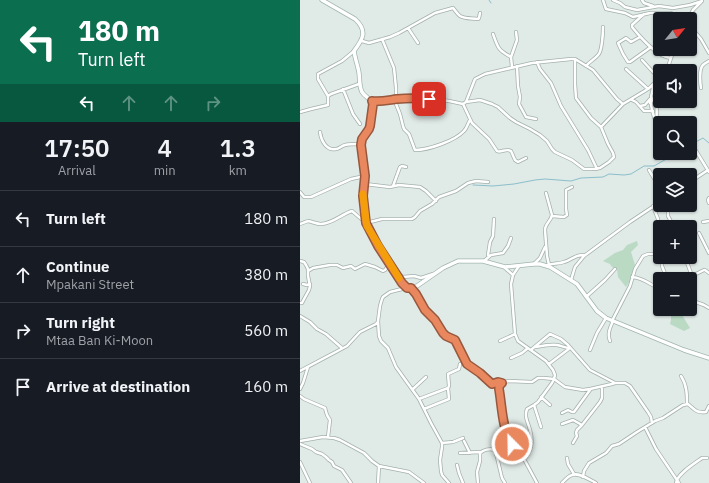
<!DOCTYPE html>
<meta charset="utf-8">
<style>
body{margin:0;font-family:"IBM Plex Sans",sans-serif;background:#20242c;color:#f1f3f6;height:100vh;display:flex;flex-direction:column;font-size:15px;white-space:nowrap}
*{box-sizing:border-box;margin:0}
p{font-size:13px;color:#9ea1a6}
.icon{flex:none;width:22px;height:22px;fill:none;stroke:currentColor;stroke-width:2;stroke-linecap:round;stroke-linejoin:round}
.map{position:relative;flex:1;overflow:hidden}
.drawer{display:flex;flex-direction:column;background:#171b24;width:300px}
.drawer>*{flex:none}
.banner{background:#0b6e4f;color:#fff;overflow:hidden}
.needle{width:26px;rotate:60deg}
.controls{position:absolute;left:353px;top:12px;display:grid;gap:8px}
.controls a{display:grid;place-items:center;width:44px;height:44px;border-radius:4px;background:#171b24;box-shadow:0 1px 3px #0004;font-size:20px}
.pin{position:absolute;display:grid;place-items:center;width:34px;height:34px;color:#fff;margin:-17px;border-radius:8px;box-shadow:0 2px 6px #0006}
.me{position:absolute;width:44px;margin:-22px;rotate:337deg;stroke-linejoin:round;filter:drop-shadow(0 0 3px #0008)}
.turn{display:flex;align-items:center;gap:14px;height:84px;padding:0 12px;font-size:18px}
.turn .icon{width:52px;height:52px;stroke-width:2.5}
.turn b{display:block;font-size:28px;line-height:34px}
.lanes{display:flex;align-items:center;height:38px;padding:0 12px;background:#0003;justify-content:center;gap:20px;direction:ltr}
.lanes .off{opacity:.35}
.eta{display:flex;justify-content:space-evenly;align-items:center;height:68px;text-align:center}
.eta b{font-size:24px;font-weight:600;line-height:28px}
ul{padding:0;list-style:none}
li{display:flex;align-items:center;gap:12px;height:56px;padding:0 12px;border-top:1px solid #363941}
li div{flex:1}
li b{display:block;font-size:15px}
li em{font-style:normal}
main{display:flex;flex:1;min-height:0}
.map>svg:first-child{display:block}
.green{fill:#badac4}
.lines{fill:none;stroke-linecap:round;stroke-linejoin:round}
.stream{stroke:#8bbfcc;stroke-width:1}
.street-casing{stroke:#a3b1ad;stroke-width:4}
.secondary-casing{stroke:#a0b5ae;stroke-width:5}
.street{stroke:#fff;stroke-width:2.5}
.secondary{stroke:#fff;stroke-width:3.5}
.route-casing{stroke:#97583d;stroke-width:10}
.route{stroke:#e9875e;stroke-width:7}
.slow{stroke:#f59e0b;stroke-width:7}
</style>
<main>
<section class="drawer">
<div class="banner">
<div class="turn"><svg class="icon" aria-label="left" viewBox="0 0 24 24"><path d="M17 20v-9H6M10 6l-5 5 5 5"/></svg><div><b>180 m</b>Turn left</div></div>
<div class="lanes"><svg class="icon" aria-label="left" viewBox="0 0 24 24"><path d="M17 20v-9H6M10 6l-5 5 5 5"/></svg><svg class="icon off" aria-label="ahead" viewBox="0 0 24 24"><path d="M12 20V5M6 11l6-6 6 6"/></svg><svg class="icon off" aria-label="ahead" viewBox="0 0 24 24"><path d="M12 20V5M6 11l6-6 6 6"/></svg><svg class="icon off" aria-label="right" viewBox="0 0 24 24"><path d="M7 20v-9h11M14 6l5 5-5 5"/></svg></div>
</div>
<div class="eta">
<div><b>17:50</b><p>Arrival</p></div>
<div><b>4</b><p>min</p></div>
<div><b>1.3</b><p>km</p></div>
</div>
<ul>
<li><svg class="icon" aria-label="left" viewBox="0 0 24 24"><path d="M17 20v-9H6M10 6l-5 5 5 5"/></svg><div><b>Turn left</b></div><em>180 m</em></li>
<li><svg class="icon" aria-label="ahead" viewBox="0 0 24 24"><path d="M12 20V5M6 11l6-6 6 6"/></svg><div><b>Continue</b><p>Mpakani Street</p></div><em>380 m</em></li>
<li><svg class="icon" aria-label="right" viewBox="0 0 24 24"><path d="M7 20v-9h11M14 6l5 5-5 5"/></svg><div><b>Turn right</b><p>Mtaa Ban Ki-Moon</p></div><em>560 m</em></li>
<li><svg class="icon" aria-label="arrive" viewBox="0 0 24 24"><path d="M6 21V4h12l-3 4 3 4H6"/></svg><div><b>Arrive at destination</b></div><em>160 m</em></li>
</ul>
</section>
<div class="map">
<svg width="409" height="483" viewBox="0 0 409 483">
<rect width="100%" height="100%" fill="#e0eae6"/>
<!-- green -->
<path class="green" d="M337 241 338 245 331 252 335 265 330 281 326 287 318 277 317 269 312 267 310 264 303 261 315 253 323 250 327 245Z
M376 314 382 315 390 328 384 331 370 324 371 320V316Z"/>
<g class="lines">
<!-- stream -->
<path class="stream" d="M189 0 191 3
M390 145 403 138 409 143
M173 185 193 186 214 184 235 180 245 179 271 181 281 178 303 177 309 174 324 175 331 174 344 166H354L377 153"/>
<!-- street casing -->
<g class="street-casing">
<path id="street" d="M303 0 306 9 325 13 333 17 350 13H371L381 19
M313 0 320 3 325 7 337 10 359 6 373 8 390 5 402 1
M342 0 344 3 353 6
M344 14 333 24 332 25V27C341 38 357 57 371 58
M388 19 393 10 401 2
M390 26 401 39 409 53
M108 28 118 43
M193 34C198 48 198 50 211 57
M340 37 331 42 326 38 318 43 323 54 328 62H330L351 47
M82 39 94 68 96 88V104L100 114 103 126 104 129 109 134 115 150C128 150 155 141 164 131 167 128 168 123 170 120
M62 41 69 43 90 37 99 33 135 13 153 8C156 11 157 14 160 16 165 19 172 18 178 19L179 18 180 13
M275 59V84L276 98 291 118 301 127
M342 60 353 72 360 77
M237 62 240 69 251 83 261 106 288 150 297 169
M217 66 218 86 220 97 219 104 226 117 236 119
M286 66C290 61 294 60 298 55 302 52 303 33 303 27
M212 67 211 57 217 40 216 32
M326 69 348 89
M365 71 369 64 374 49
M352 86C360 101 355 119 357 135L360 136
M353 88C349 102 351 107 355 120
M401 88C400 82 399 69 403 65 405 63 407 62 409 61
M43 89 53 114 60 124
M28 96 18 79V74L42 61 54 51
M332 100 336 102 344 111H353
M72 101C85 102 97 99 110 98 128 97 146 100 163 104L166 102 175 79 185 74 232 63 271 59H275L293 70 317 99 323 104 348 89 360 78
M166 102 180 100 192 104 198 107 210 118 216 122 230 129 240 135 247 141 252 149 255 152 272 160 284 169H292L300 168 309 162 314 157 313 153 308 144 301 127 323 104
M350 103C356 97 359 87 360 79
M163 104 172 123 189 139 197 151C201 153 206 148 211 151L215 160 218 162 226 158
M340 106 345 105 350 99
M0 112 11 109 28 105V96L31 94 59 84
M135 113 139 108V99
M20 132C21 140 26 151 36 149 39 149 41 146 45 145 49 144 56 144 61 144
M357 135 358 142 360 146
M390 141 409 172
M349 170 355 180 360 181
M390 182 408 170
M65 184 90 187 99 185 120 187 126 191 136 201
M93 186 100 167 102 166 106 167
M0 192 4 197H11L51 179 65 176
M246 193 252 215C251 221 245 224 245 230L247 256 249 265
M409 198 408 200 409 203
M368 205V216L374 227
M353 206 358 219 360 233
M355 209H368
M252 216 264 217 267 215 266 209V190L272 187
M403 222 409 221
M0 224 8 221C13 222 17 224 21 224 32 224 42 214 52 211L66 223 82 219H112L115 217 120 211 132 204 139 197 156 191 168 183 176 181 188 182
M399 233 409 253
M188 255 190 242 193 236 194 219
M362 257V266L367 279
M385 257 392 276
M0 261 4 262 6 265 8 269V276L10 286 9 290 3 301 2 303H0
M184 261 191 255 203 253 208 246 211 238
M234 264 240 258 245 247
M248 265C253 263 259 264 264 262 272 260 274 255 283 255L284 256
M219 266 213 275 211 284 215 334 218 341 246 361 253 370 255 375 254 379 252 383 238 402 234 405 227 409C224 417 228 422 230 430 233 440 232 452 224 459
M205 268 213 275
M8 271 13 268 30 265H37L43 268 51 266 55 269 65 264 75 267 83 271 85 270 90 263
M98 274 103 277 114 276 121 278 133 274
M332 277C342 277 351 285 360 289
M388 279 392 276 404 270H405L409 273
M271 280 275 267 284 256 330 222 360 202
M3 284 7 285 10 284
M106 288 90 292 83 297 82 299 80 306 78 321 79 336 81 341 88 348 96 367 119 399 131 423 142 443V447L140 460 141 471 142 475 149 483
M111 288 116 293 125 309 135 320 143 333 146 336 155 340 157 342 167 364 180 373 192 384 198 382 201 383
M286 297 305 280 315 269
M390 300 404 305 409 308
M0 316 10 322 17 329 26 334 42 348
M312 321 330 286 335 269 343 256 348 254H360
M200 341 215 334
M310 341C307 334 310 328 313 321
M236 347C241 346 252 344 257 345 262 346 265 348 270 348
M232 349 250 334 261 339 268 345 290 370 315 383H325L330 386 348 412 351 417 352 423
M290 350 297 333 306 318
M211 358 222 353 228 348
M249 364 270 348
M0 371 47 346 60 332 76 324 78 322
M381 376C387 385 387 395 387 404
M0 389 3 383 8 367
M113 389 126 377
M0 396 4 399 25 408 27 415 30 420 28 437
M241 397 250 405
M119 399 148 388 149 386 148 374 159 369 160 364
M234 405 241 427
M124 409 149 399 148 388
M262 413 268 410 272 412H274L290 390
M262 424 273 420 282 425
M345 427 356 449 379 483
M0 441 23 437 34 438 40 440 64 453 72 461 79 466 109 472 124 483
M164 441 170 453
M142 443 153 442 163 438
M273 443 277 436 276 433 277 430 282 425 300 402 302 398V387
M0 444 12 449 16 452 22 454 26 457 29 460 32 462 34 466 42 470 51 483
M194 450 204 445 212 444
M160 453 180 452
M267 458 268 464 274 474
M0 462 10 483
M157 465 159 473 163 483
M283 477 284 471 289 463 306 453 312 446 319 444 337 432 355 421 363 418 383 405 388 404C395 410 396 413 406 412L409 406
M78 483 79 466
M178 483 177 472 180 461V453C183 450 190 448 194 450L196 453 202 478 205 483
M237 483 224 459 208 438 206 432 199 389 200 384 204 382 209 381 232 382 238 378H244L254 379 265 387 283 390 290 389 312 384 315 383
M262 483C265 480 268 476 272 475 279 472 290 480 296 483
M376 483C377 474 395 463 402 458H407"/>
</g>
<!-- secondary casing -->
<g class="secondary-casing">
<path id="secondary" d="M22 0 55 19C68 31 63 39 54 51 55 59 58 66 59 73 60 80 59 86 62 92 65 97 71 99 73 104L70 126 69 129 62 138 61 145 65 176 63 195 66 223 79 246 105 287 109 288 117 286 143 268 158 261H183L205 267 234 264H240L250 267 277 284 297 311 306 318 384 350 409 358"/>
</g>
<!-- street -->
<use href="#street" class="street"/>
<!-- secondary -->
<use href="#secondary" class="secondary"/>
</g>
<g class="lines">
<!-- route casing -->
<g class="route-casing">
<path id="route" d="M129 99C119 98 108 98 97 99 89 100 81 102 72 101L73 104 70 126 69 129 62 139 61 145 65 176 63 196 66 223 78 246 102 283 107 288H111L116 294 125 310 135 320 143 333 146 336 155 340 167 364 180 373 192 384 198 382 202 383 199 386V389C202 406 202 429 212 444"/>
</g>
<!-- route -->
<use href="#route" class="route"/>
<!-- slow -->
<path class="slow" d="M63 194 66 221 67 226 99 278"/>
</g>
</svg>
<div class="controls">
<a><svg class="needle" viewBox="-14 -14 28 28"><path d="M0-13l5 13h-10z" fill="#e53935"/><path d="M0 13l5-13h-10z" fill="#9ea1a6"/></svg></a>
<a><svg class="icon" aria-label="sound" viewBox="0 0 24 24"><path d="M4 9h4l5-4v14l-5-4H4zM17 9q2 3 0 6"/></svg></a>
<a><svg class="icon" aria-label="search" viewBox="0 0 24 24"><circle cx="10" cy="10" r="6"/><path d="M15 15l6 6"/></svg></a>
<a><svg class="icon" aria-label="layers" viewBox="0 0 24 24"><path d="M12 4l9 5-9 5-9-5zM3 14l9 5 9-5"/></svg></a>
<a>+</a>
<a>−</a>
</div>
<div class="pin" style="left:129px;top:99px;background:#d93025"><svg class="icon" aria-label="arrive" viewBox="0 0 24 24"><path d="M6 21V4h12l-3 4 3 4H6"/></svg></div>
<svg class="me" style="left:212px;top:444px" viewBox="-20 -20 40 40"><circle r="17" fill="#e9875e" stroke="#fff" stroke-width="3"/><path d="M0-11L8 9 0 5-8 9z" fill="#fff"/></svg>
</div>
</main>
